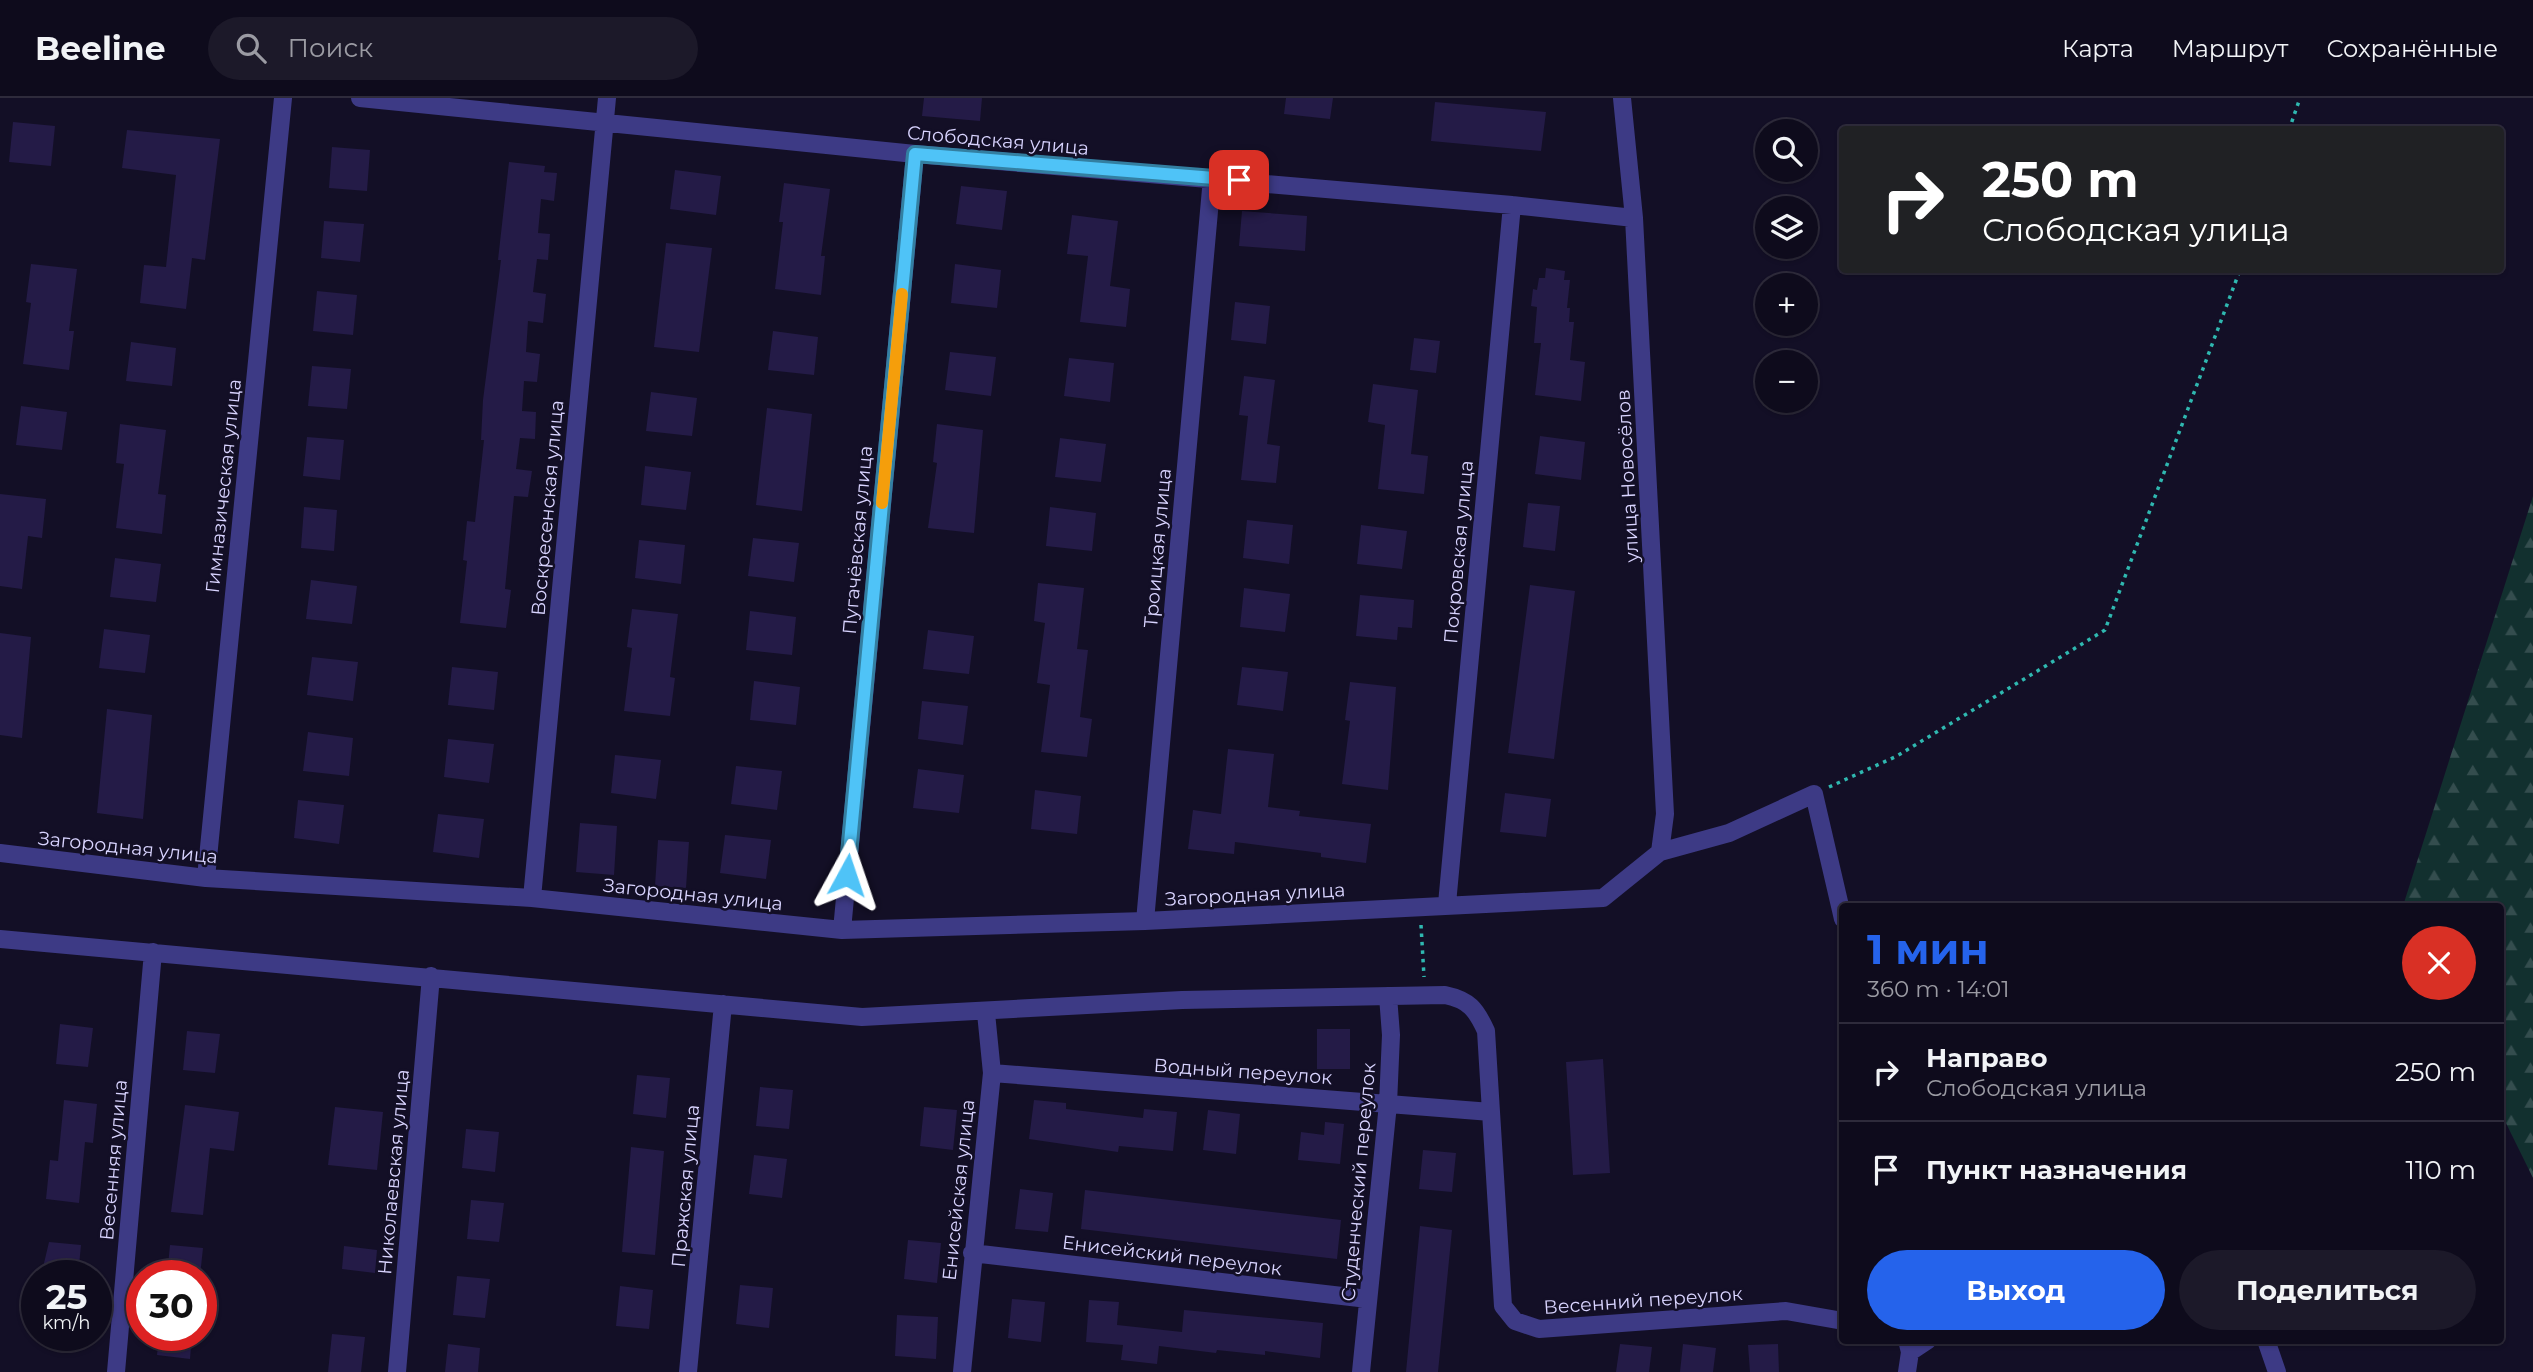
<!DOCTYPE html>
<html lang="ru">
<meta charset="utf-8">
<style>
body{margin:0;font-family:Montserrat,sans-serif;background:#1c1929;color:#f1f3f6;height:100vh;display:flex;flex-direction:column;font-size:26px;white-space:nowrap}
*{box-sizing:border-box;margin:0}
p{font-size:23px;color:#9b9ba3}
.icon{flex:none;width:38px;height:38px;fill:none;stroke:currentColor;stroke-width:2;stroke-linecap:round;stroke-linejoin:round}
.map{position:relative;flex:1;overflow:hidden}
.panel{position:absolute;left:1839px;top:805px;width:665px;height:441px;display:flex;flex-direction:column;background:#0e0b1c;border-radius:7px;box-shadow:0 2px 5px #0004,0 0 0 2px #2e2b3b}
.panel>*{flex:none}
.guide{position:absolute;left:1839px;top:28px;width:665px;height:147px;border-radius:7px;box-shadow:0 2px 5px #0004,0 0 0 2px #2e2b3b;background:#202124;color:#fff;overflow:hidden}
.buttons{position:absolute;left:1755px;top:21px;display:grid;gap:14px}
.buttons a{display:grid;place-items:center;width:63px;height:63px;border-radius:50%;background:#0e0b1c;box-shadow:0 2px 5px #0004,0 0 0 2px #2e2b3b;font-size:35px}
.speed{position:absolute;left:21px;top:1162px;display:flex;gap:14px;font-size:35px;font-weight:700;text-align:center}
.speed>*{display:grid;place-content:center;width:91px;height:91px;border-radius:50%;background:#0e0b1c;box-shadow:0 2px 5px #0004,0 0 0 2px #2e2b3b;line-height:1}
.speed small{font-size:18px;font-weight:400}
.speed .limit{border:10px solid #d22;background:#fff;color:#111}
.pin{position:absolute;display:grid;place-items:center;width:60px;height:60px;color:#fff;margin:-30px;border-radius:14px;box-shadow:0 4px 10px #0006}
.me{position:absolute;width:77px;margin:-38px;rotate:5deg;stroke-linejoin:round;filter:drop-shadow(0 0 5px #0008)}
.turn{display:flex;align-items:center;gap:24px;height:147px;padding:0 28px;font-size:32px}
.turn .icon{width:91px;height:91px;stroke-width:2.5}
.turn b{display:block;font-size:49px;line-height:60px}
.round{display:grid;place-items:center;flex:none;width:74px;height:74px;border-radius:37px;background:#1c1929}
.headline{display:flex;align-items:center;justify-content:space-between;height:119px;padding:0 28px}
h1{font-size:42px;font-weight:700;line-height:52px;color:#2563eb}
.primary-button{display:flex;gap:14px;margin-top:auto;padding:14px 28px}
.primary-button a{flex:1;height:80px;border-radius:42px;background:#2563eb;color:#fff;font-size:28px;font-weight:700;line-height:80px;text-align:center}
.primary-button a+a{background:#1c1929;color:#f1f3f6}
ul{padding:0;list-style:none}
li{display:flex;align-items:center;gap:21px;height:98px;padding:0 28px;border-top:2px solid #2e2b3b}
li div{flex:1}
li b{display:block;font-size:26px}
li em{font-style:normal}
header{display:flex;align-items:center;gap:42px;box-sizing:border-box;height:98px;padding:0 35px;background:#0e0b1c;border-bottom:2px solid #2e2b3b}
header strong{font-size:33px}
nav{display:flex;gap:38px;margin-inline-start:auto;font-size:24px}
.search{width:490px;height:63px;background:#1c1929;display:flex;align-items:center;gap:18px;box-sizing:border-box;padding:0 24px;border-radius:38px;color:#9b9ba3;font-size:26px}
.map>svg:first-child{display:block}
.forest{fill:url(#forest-firs)}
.building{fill:#241b47}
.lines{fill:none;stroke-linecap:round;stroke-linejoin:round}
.path{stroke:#2fb8b0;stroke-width:3.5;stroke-dasharray:3.5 5;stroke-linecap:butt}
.street{stroke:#3d3a85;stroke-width:18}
.route-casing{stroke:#337fa1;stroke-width:18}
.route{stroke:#4fc3f7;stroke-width:12}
.slow{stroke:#f59e0b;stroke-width:12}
.labels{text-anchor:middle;stroke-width:5;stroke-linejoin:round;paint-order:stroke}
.street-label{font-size:19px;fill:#d9d4ff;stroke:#130f26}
</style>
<header>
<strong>Beeline</strong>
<div class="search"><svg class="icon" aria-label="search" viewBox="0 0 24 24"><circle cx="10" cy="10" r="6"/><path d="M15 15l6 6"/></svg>Поиск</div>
<nav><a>Карта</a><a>Маршрут</a><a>Сохранённые</a></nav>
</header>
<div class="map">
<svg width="2533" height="1274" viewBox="0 0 2533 1274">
<defs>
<pattern id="forest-firs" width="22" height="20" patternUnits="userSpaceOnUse" patternTransform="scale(1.75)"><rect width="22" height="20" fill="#12302f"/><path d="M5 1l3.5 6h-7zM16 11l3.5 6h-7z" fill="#344d4e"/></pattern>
</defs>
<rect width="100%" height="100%" fill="#130f26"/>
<!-- forest -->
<path class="forest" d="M2533 398V1080L2501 1015V808H2403Z"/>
<!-- building -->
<path class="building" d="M924 0H982L980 23 922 18Z
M1286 0H1333L1330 21 1284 16Z
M1435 4 1546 14 1541 53 1431 43Z
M13 24 55 28 51 68 9 64Z
M127 32 220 41 205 162 192 160 186 211 140 205 144 167 166 169 176 77 122 70Z
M332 49 370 52 367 93 329 90Z
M509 64 545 68 544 74 557 75 554 103 541 101 538 135 550 136 548 162 537 161 533 194 546 196 543 225 528 223 526 254 540 256 537 284 524 283 522 313 536 314 535 341 520 340 516 371 532 373 528 399 514 398 505 491 511 492 506 530 460 525 467 463 463 462 467 423 475 424 484 342H481L483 302 501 162H498Z
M675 72 721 78 716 117 670 111Z
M784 85 830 91 821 158H825L821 197 775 191 783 124H779Z
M961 88 1007 93 1002 132 956 126Z
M1242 113 1307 118 1305 153 1239 148Z
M1072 117 1118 123 1110 188 1130 191 1126 229 1080 224 1088 158 1067 156Z
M324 123 364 126 360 164 321 160Z
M666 145 712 150 699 254 654 249Z
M31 166 77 171 69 233H74L69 272 23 266 31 205 26 204Z
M955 166 1001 172 997 210 951 205Z
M1546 170 1565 173 1564 182H1570L1567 210H1570L1569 224H1574L1570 262 1585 264 1581 303 1535 297 1541 245H1534L1537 209 1531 208 1533 191 1537 192 1539 180H1545Z
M317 193 357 197 353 237 313 233Z
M1235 204 1270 208 1266 246 1231 242Z
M773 233 818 239 814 277 768 272Z
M1414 240 1440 243 1436 275 1410 272Z
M131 244 176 250 172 288 126 283Z
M950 254 996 259 991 298 945 292Z
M1069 260 1114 265 1110 304 1064 298Z
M312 268 351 271 347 311 308 308Z
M1244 278 1275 282 1267 346 1280 348 1276 385 1241 382 1248 318 1239 317Z
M1373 286 1418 292 1411 356 1428 358 1424 396 1378 391 1385 327 1368 324Z
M651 294 697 300 692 338 646 333Z
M21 308 67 314 62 352 16 347Z
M767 310 812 316 802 413 756 407Z
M120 326 166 332 158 396 166 397 162 436 116 430 124 366 116 365Z
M937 326 983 332 974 435 928 430 937 365 933 364Z
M1540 338 1585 344 1581 382 1535 376Z
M307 339 344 342 340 382 303 378Z
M1060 340 1106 346 1101 384 1055 379Z
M645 368 691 374 686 412 641 407Z
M0 396 46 401 42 440 28 438 22 491 0 488Z
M1528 405 1560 408 1555 453 1523 449Z
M304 409 337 412 334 453 301 450Z
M1050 409 1096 415 1092 453 1046 448Z
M1247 422 1293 427 1289 466 1243 460Z
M1361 427 1407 433 1402 471 1357 466Z
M753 440 799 445 794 484 748 478Z
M639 442 685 447 681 486 635 480Z
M115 460 161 466 156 504 110 499Z
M311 482 357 488 352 526 306 521Z
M1038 485 1084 490 1077 551 1088 552 1080 619 1092 621 1087 659 1041 654 1050 587 1037 585 1045 525 1034 523Z
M1530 487 1575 493 1554 661 1508 655Z
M1244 490 1290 496 1285 534 1240 529Z
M1360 497 1414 502 1412 530 1398 529 1397 542 1356 538Z
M632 511 678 516 670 579 675 580 670 618 624 613 632 550 627 549Z
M750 513 796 519 792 557 746 552Z
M104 531 150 537 145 575 99 570Z
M928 532 974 538 969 576 923 571Z
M0 535 31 539 22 640 0 637Z
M312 559 358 564 353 603 307 597Z
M452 569 498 574 494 612 448 607Z
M1242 569 1288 574 1283 613 1237 607Z
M754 583 800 589 796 627 750 622Z
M1350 584 1396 589 1388 692 1342 686 1350 623 1345 622Z
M922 603 968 608 963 647 918 641Z
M107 611 152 617 143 721 97 715Z
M308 634 353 640 349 678 303 673Z
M448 641 494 646 489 685 444 679Z
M1228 651 1274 656 1268 709 1300 713 1299 718 1371 726 1366 765 1321 759V755L1235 744 1234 756 1188 751 1193 712 1221 716Z
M615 657 661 662 656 701 611 695Z
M736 668 782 673 777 712 731 706Z
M918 671 964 677 959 715 913 710Z
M1035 692 1081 698 1077 736 1031 731Z
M1505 695 1551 701 1546 739 1500 734Z
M298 702 344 707 339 746 294 740Z
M438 716 484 721 479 760 433 754Z
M580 725 617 728 614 777 576 774Z
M725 737 771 742 766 781 720 775Z
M658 742 689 744 686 790 655 788Z
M60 926 93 930 88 969 56 966Z
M1317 931H1350V971H1317Z
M187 933 220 936 215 975 183 972Z
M1603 961 1610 1075 1573 1077 1566 964Z
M637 977 670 980 666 1020 633 1016Z
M760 989 793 992 789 1031 756 1028Z
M64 1002 97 1006 93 1045 85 1044 79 1105 46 1101 50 1062 58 1063Z
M1034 1002 1066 1005V1011L1143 1020 1144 1011 1177 1014 1173 1053 1119 1048 1118 1054 1029 1041Z
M185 1007 239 1014 234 1053 210 1050 203 1117 171 1114Z
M335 1009 383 1014 377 1072 328 1067Z
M924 1009 957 1012 953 1052 920 1048Z
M1208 1012 1240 1016 1236 1056 1203 1052Z
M1325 1024 1344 1026 1340 1066 1298 1062 1301 1034 1324 1037Z
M466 1031 499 1034 495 1074 462 1070Z
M631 1049 664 1053 655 1157 622 1154Z
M1423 1052 1456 1055 1452 1094 1419 1091Z
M754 1057 787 1061 782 1100 749 1096Z
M1020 1091 1053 1095 1048 1134 1015 1131Z
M1085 1092 1341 1122 1337 1161 1081 1131Z
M471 1102 504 1105 499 1144 467 1141Z
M1420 1128 1452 1132 1438 1274H1406Z
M908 1142 941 1145 937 1185 904 1181Z
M49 1144 81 1147 78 1178H41Z
M170 1147 203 1150 200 1178H167Z
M344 1148 377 1152 375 1175 342 1171Z
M457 1178 490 1181 485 1220 453 1217Z
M740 1187 773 1190 769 1230 736 1226Z
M620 1188 653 1192 649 1231 616 1228Z
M1012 1201 1045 1204 1041 1244 1008 1240Z
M1089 1202 1119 1204 1117 1227 1182 1234 1184 1212 1323 1225 1320 1260 1265 1253V1257L1217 1252 1216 1255 1159 1248 1157 1266 1121 1262 1123 1247 1086 1244Z
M897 1217 938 1219 936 1261 895 1258Z
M332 1236 365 1239 361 1274H328Z
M159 1237H192L190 1261 157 1257Z
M448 1246 480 1250 478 1274H445Z
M1620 1246 1652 1249 1649 1274H1616Z
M1683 1246 1716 1250 1713 1274H1680Z
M1778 1246 1779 1274H1750L1748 1247Z"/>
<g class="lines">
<!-- path -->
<path class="path" d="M2289 32 2300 0
M1829 689 1897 658 2105 532 2240 172
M1421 827 1424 879"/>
<!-- street -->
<path class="street" d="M360 0 915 56 1512 107 1634 120
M1622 0 1634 120 1665 716 1660 754
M0 755 206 780 532 800 842 832 1145 823 1603 800 1660 754 1729 735 1814 696 1843 821
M206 780 283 0
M532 800 607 0
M1447 806 1512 107
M1145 823 1212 80
M842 832 915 56
M0 841 862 919 1182 902 1445 897C1469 902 1476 911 1486 933L1503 1208 1515 1223 1539 1231 1786 1213 1843 1223
M992 975 1491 1014
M972 1155 1368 1201
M1907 1242 1910 1254 1907 1274
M2266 1242 2277 1274
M1910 1254 1928 1242
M116 1274 153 854
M397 1274 431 878
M688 1274 723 906
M962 1274 992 975 986 915
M1361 1274 1388 1006 1391 937 1388 898"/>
</g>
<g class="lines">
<!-- route casing -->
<g class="route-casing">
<path id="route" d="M847 777 915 56 1239 82"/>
</g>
<!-- route -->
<use href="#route" class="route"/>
<!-- slow -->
<path class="slow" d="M882 405 902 196"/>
</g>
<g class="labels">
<!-- street labels -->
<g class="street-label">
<text transform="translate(998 42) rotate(5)" y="7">Слободская улица</text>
<text transform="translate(1627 378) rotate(-93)" y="7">улица Новосёлов</text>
<text transform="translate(223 388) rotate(-84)" y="7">Гимназическая улица</text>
<text transform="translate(547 410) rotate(-85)" y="7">Воскресенская улица</text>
<text transform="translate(857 442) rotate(-85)" y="7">Пугачёвская улица</text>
<text transform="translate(1157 450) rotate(-85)" y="7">Троицкая улица</text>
<text transform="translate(1458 454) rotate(-85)" y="7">Покровская улица</text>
<text transform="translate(128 749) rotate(6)" y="7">Загородная улица</text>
<text transform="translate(693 796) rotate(6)" y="7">Загородная улица</text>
<text transform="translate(1255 796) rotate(-3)" y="7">Загородная улица</text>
<text transform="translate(1243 973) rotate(4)" y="7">Водный переулок</text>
<text transform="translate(113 1062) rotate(-85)" y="7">Весенняя улица</text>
<text transform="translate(393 1074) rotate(-85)" y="7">Николаевская улица</text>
<text transform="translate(1358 1084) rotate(-85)" y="7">Студенческий переулок</text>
<text transform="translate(685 1088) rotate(-85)" y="7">Пражская улица</text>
<text transform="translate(958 1092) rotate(-84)" y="7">Енисейская улица</text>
<text transform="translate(1172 1157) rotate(7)" y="7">Енисейский переулок</text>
<text transform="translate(1643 1202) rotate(-4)" y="7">Весенний переулок</text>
</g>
</g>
</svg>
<div class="buttons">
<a><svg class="icon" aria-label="search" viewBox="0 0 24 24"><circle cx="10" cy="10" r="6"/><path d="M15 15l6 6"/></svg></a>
<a><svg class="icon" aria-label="layers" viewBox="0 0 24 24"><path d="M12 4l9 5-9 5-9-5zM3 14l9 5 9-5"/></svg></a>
<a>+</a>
<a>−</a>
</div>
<div class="speed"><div>25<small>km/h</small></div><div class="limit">30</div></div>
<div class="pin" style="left:1239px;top:82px;background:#d93025"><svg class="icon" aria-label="arrive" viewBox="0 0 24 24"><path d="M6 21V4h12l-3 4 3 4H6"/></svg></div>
<svg class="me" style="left:847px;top:777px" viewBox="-20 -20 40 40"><path d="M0-17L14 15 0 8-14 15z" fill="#4fc3f7" stroke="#fff" stroke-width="4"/></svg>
<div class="guide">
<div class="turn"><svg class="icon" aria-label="right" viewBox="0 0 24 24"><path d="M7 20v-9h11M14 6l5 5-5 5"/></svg><div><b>250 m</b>Слободская улица</div></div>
</div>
<section class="panel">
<div class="headline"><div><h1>1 мин</h1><p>360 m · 14:01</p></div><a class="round" style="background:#d93025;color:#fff"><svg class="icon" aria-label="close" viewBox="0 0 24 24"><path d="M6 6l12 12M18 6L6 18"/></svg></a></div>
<ul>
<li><svg class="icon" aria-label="right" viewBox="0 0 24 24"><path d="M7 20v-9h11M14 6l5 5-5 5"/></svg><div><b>Направо</b><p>Слободская улица</p></div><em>250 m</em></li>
<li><svg class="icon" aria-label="arrive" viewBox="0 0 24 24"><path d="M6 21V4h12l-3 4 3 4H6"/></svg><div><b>Пункт назначения</b></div><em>110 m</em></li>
</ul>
<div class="primary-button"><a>Выход</a><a>Поделиться</a></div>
</section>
</div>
